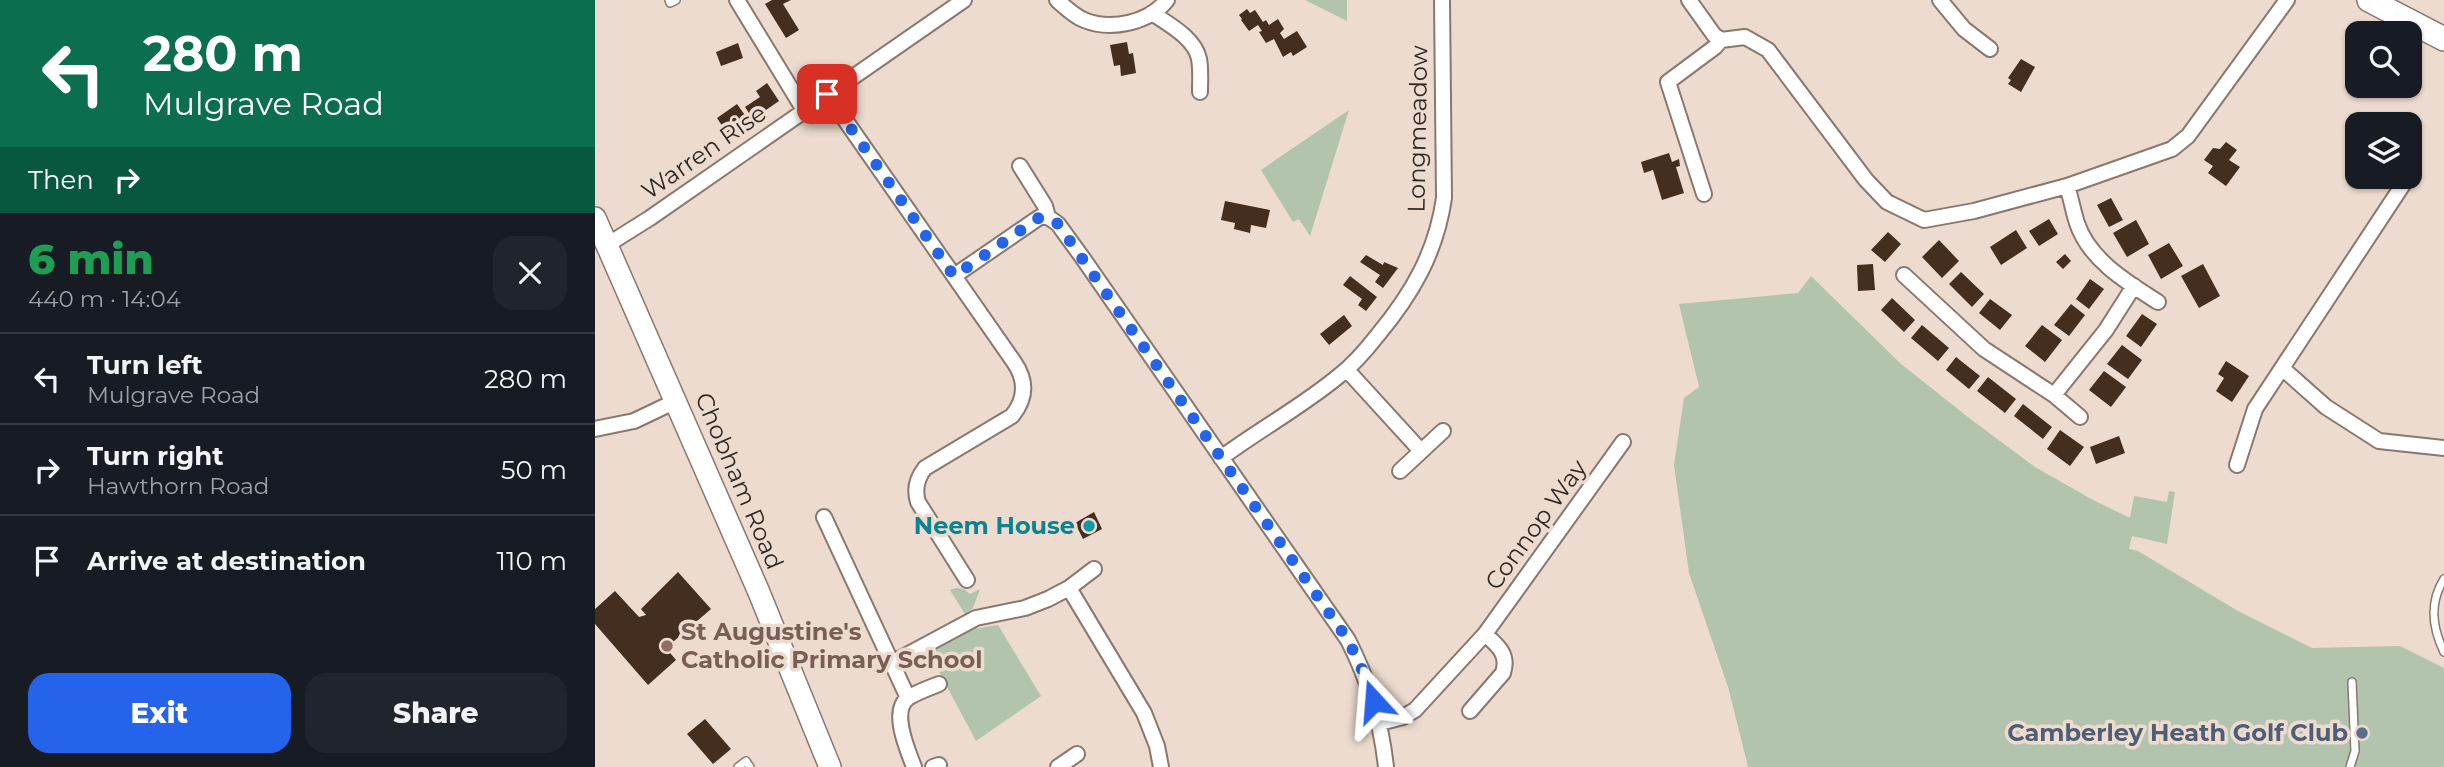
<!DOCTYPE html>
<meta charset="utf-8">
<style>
body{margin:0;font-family:Montserrat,sans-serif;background:#20242c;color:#f1f3f6;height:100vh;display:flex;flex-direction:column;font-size:26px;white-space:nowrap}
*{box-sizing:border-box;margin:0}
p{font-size:23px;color:#9ea1a6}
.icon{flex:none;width:38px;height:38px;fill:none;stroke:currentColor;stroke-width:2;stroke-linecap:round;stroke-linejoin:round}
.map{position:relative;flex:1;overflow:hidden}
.sheet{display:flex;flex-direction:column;background:#171b24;width:595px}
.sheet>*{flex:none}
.hud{background:#0b6e4f;color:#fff;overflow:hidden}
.tools{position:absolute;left:1750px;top:21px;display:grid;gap:14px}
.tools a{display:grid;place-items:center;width:77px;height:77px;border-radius:14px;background:#171b24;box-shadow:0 2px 5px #0004;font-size:35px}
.pin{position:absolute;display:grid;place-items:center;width:60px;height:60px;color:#fff;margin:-30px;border-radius:14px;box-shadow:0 4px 10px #0006}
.me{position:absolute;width:77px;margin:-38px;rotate:341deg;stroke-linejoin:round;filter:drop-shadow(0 0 5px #0008)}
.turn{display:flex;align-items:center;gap:24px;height:147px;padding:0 28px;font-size:32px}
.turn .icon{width:91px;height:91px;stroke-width:2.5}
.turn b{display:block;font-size:49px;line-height:60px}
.then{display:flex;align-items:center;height:66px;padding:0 28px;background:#0003;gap:14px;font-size:26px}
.round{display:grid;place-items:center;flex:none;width:74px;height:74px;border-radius:21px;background:#20242c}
.summary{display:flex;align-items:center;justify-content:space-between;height:119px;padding:0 28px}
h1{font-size:42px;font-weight:800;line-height:52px;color:#1e9e55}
.primary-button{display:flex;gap:14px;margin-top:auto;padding:14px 28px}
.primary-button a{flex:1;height:80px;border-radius:21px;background:#2563eb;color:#fff;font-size:28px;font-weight:800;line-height:80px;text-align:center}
.primary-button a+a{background:#20242c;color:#f1f3f6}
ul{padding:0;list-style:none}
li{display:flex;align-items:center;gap:21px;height:91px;padding:0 28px;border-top:2px solid #363941}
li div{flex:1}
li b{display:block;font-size:26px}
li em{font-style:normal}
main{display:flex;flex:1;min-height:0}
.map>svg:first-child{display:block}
.green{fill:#b2c4ae}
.building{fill:#442e20}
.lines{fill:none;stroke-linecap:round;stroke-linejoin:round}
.lane-casing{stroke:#89786d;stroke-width:10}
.street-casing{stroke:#89786d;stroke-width:18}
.secondary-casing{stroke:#89786d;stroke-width:24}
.primary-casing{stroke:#89786d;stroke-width:26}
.lane{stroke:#fff;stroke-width:7}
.street{stroke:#fff;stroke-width:14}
.secondary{stroke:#fff;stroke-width:21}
.primary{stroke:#fff;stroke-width:23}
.route{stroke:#2563eb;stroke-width:12;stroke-dasharray:0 21.6}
.culture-dot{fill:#0f9aa8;stroke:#eddbcf;stroke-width:2.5}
.education-dot{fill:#8d6e63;stroke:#eddbcf;stroke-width:2.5}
.service-dot{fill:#5c6f8a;stroke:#eddbcf;stroke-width:2.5}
.labels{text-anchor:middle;stroke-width:7;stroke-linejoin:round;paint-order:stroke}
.street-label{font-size:24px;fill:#2f2824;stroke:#eddbcf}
.culture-label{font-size:24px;font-weight:bold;fill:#0d838f;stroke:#eddbcf;text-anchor:end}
.education-label{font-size:24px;font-weight:bold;fill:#785e54;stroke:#eddbcf;text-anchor:start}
.service-label{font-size:24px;font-weight:bold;fill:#4e5e75;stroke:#eddbcf;text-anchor:end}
</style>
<main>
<section class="sheet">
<div class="hud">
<div class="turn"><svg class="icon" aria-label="left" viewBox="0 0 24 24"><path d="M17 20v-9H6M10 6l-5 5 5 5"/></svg><div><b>280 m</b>Mulgrave Road</div></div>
<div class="then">Then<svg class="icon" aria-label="right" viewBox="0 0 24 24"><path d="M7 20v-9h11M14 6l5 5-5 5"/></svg></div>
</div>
<div class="summary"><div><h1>6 min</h1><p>440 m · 14:04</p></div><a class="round"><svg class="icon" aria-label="close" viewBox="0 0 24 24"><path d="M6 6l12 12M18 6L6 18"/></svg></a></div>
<ul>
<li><svg class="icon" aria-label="left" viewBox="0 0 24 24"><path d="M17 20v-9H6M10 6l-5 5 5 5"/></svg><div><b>Turn left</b><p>Mulgrave Road</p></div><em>280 m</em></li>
<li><svg class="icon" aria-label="right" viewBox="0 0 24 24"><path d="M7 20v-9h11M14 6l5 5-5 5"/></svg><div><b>Turn right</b><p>Hawthorn Road</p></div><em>50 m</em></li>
<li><svg class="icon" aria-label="arrive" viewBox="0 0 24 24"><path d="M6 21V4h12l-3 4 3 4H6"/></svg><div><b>Arrive at destination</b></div><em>110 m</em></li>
</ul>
<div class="primary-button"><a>Exit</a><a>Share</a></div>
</section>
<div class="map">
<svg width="1849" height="767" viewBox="0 0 1849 767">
<rect width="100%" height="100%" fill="#eddbcf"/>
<!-- green -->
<path class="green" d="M710 0H752V21Z
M754 110 715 236 704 219 698 222 666 170Z
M1216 276 1306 364 1378 421 1440 467 1498 500 1535 518 1539 496 1572 502 1574 491 1580 492 1572 544 1537 536 1534 549 1543 551 1643 611 1717 648 1805 646 1849 668V767H1153L1133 687 1094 573 1079 465 1089 398 1104 387 1084 304 1203 293Z
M361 588 369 589 375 594 385 589 378 608 370 614 355 590Z
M403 625 446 696 381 741 334 653 379 629Z"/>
<!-- building -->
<path class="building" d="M177 0H196L188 4 204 30 191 38 170 4Z
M652 9 655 13 660 10 668 22 671 20 674 25 683 19 689 29 685 33 689 39 702 31 712 47 698 56 696 52 688 57 679 39 671 43 664 32 667 31 663 25 654 31 646 20 647 19 644 15Z
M532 42 534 54 538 53 541 73 526 76 525 65 519 66 515 45Z
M143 43 148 58 126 66 121 52Z
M1426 59 1440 67 1426 92 1413 84 1416 80 1413 78Z
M172 83 184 101 158 119 150 107 165 97 161 91Z
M142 104 154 121 133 135 122 118Z
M1631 142 1642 150 1634 160 1645 167 1631 186 1613 173 1618 166 1609 160 1618 148 1625 149Z
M1074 153 1077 162 1084 159 1085 166 1081 167 1089 193 1067 200 1058 170 1049 173 1046 162Z
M1516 198 1528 220 1514 227 1502 205Z
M630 201 675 210 671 228 656 225 655 233 639 229 640 223 626 220Z
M1454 219 1463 234 1444 246 1434 231Z
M1541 220 1554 244 1532 257 1518 233Z
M1421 230 1432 248 1406 265 1395 247Z
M1293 232 1306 244 1290 262 1276 250Z
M1344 240 1364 261 1347 278 1327 257Z
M1574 243 1588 266 1566 279 1553 255Z
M1470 254 1476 261 1468 269 1461 262Z
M771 255 788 265 789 262 803 268 788 288 780 282 785 275 765 262Z
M1278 264 1280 290 1263 291 1262 265Z
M1608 264 1625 296 1604 308 1586 276Z
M1366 272 1389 294 1377 307 1354 284Z
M755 276 782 297 771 311 763 305 767 299 748 285Z
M1495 279 1509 289 1494 309 1481 299Z
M1297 298 1320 320 1309 332 1286 310Z
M1395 299 1417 315 1405 330 1384 313Z
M1476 304 1490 315 1474 336 1459 325Z
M1547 314 1562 324 1546 347 1531 336Z
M749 315 757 326 734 345 725 334Z
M1327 325 1354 348 1343 361 1316 338Z
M1447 325 1467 340 1450 362 1430 346Z
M1527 345 1547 360 1533 379 1512 364Z
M1361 357 1385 376 1374 389 1351 370Z
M1631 361 1654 376 1637 402 1621 391 1629 378 1623 374Z
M1509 371 1531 387 1516 407 1494 390Z
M1393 377 1421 399 1410 413 1382 391Z
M1428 404 1457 427 1448 439 1419 416Z
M1465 430 1489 447 1475 466 1452 449Z
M1524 436 1530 453 1501 464 1495 447Z
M499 512 507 529 488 539 480 523Z
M83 572 116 609 71 648 81 660 53 685 0 624V609L20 591 44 617 51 615 46 609Z
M110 719 136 749 118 764 92 734Z"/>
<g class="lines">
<!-- lane casing -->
<g class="lane-casing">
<path id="lane" d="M74 0 75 3 81 0
M1849 579C1834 603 1837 627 1849 652
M143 767 151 761 155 767
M1755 767 1760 751 1757 682"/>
</g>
<!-- street casing -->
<g class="street-casing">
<path id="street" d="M142 0 209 110
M462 0C470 7 479 16 489 20 516 31 554 23 572 0
M1094 0 1119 35 1126 40 1150 37 1173 50 1271 180 1292 202 1329 220 1379 211 1472 186 1577 149 1593 136 1692 0
M1345 0 1369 29 1395 49
M557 13C573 24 600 38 604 59 606 69 605 82 605 92
M232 94 419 362C432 381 431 399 417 416L330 468C322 478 319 489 323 502L372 580
M425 166 450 206 453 217 463 224 487 257 753 640C774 681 786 721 791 767
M1472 186C1476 198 1478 211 1482 223 1494 260 1533 283 1563 302
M1109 194 1073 82 1120 47 1126 40
M12 245 55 218 369 0
M1309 275 1389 349 1459 395 1485 417
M359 276 439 221 445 217H453
M1687 368 1731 407 1784 441 1849 448
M752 370 826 451
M1459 395 1511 330 1539 286
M0 429 39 421 81 401
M626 458C665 429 708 406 745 375 759 364 771 350 782 336 817 294 841 253 849 198L847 0
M1642 465 1660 409 1813 177
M805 471 848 431
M229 517 313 698
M474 588 549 713 562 746 566 767
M297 663 381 618 430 608 453 599 474 588 499 569
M875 711 908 673C914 654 903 646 890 634
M785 723 808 717 820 710 890 634 1028 442
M319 767C313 751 295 711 313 698 322 692 334 688 344 684
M338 767 344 765
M463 767 482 754"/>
</g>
<!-- secondary casing -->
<g class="secondary-casing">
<path id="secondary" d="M0 218 163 590 235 767"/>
</g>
<!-- primary casing -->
<g class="primary-casing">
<path id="primary" d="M1774 0 1849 39"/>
</g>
<!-- lane -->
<use href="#lane" class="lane"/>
<!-- street -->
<use href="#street" class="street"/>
<!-- secondary -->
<use href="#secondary" class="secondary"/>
<!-- primary -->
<use href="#primary" class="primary"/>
</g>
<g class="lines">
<!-- route -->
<path class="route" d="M232 94 359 276 445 217H453L463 224 753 640 772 680 779 701"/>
</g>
<!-- markers -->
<circle class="culture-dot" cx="494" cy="526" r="7"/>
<circle class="education-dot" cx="72" cy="646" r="7"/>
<circle class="service-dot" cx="1767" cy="733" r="7"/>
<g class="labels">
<!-- street labels -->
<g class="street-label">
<text transform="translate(823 129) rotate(-89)" y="8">Longmeadow</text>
<text transform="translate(109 152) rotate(-35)" y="8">Warren Rise</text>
<text transform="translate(144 481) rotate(67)" y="8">Chobham Road</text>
<text transform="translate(941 525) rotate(-54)" y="8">Connop Way</text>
</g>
<!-- culture labels -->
<g class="culture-label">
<text x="480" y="534">Neem House</text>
</g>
<!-- education labels -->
<g class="education-label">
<text x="86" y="640">St Augustine's<tspan x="86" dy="28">Catholic Primary School</tspan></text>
</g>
<!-- service labels -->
<g class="service-label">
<text x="1753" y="741">Camberley Heath Golf Club</text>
</g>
</g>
</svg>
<div class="tools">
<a><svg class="icon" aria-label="search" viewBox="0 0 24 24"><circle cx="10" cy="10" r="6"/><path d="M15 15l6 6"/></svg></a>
<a><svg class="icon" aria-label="layers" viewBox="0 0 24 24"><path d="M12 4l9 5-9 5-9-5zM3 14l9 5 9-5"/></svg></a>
</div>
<div class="pin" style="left:232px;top:94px;background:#d93025"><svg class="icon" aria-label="arrive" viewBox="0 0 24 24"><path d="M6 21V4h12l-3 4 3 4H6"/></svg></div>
<svg class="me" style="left:779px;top:701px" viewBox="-20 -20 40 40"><path d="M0-17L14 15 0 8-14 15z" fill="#2563eb" stroke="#fff" stroke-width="4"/></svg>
</div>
</main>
